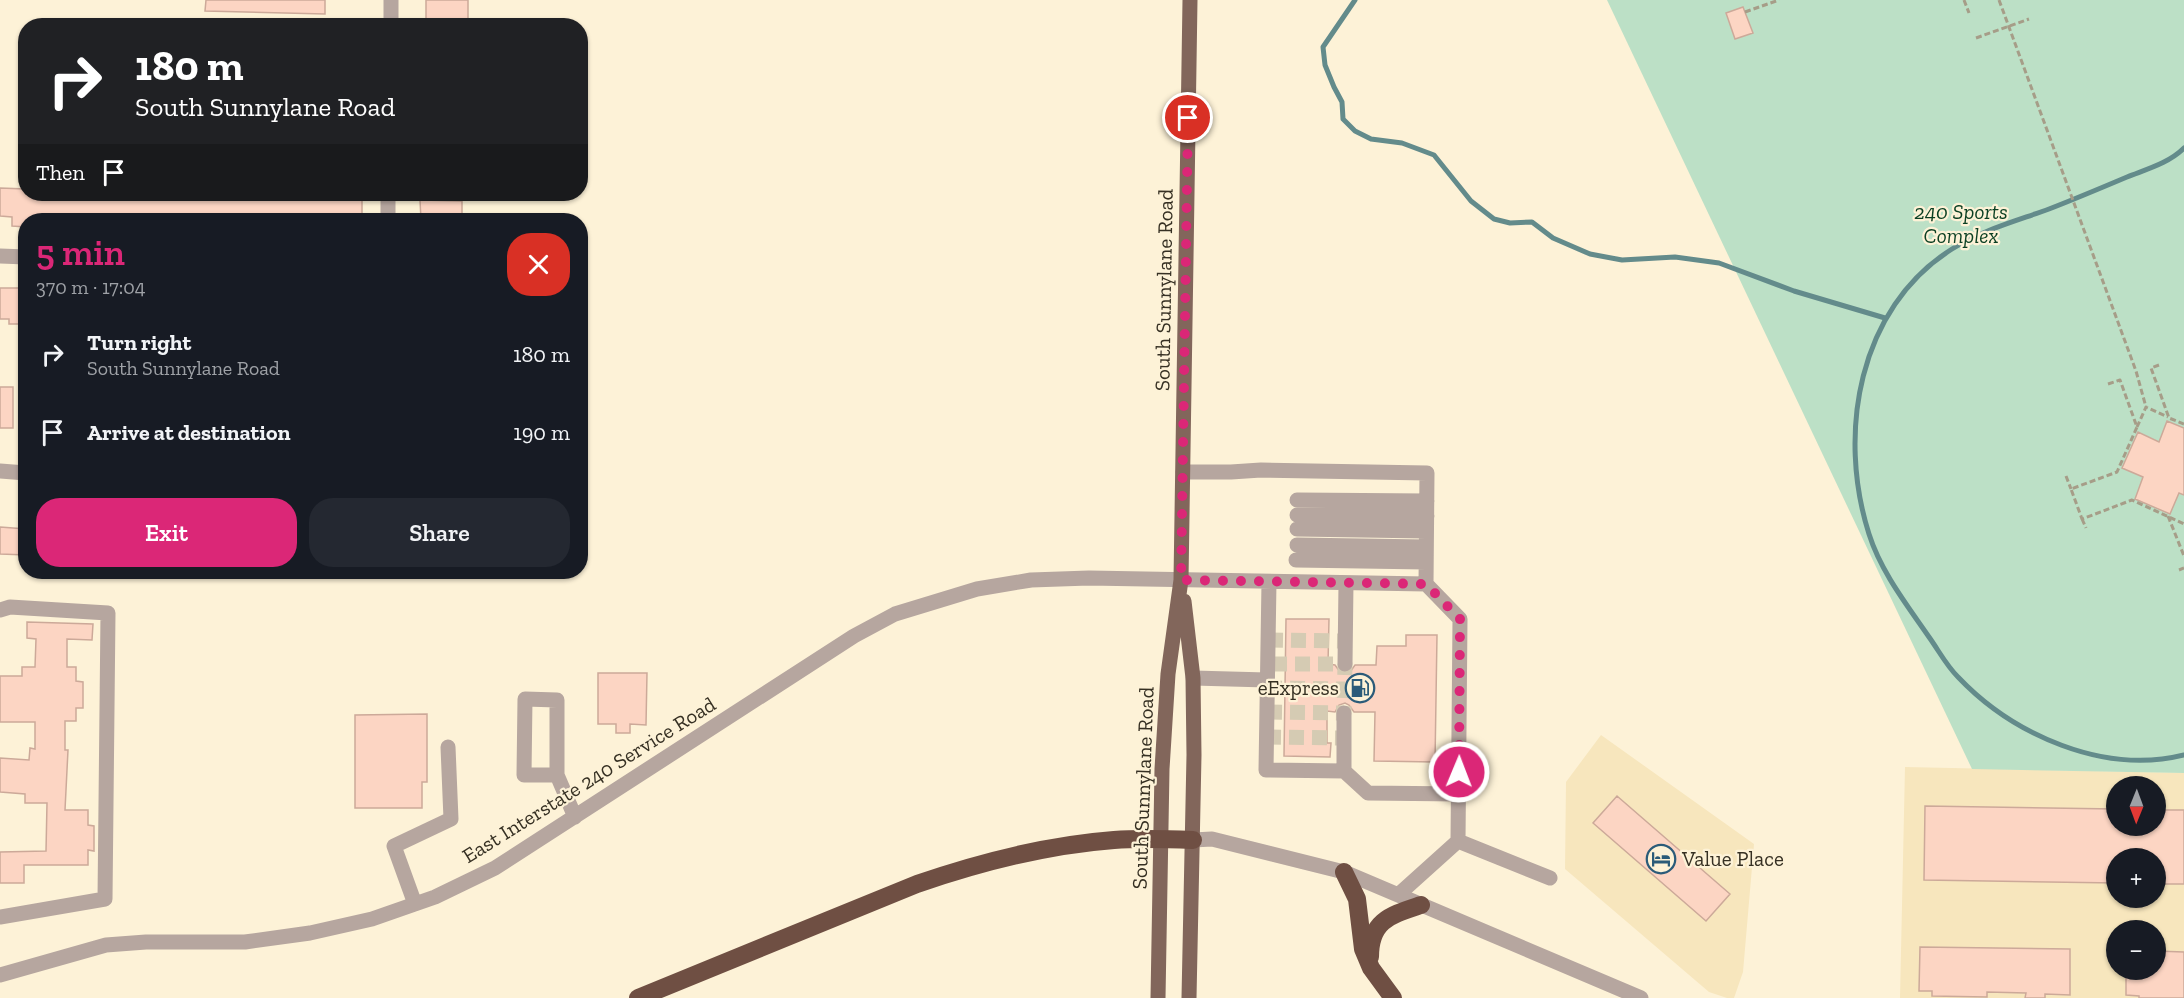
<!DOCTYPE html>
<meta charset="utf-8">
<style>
body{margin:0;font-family:"Zilla Slab",serif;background:#242831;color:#f1f3f6;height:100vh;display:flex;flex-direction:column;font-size:22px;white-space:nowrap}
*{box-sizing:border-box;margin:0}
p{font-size:20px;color:#9ea1a6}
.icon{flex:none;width:33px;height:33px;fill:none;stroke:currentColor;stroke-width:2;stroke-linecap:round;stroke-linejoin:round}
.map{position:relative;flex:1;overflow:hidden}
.drawer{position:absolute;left:18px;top:213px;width:570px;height:366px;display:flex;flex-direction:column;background:#171b24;border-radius:24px;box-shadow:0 2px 4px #0004}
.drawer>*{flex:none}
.top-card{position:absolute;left:18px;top:18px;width:570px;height:183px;border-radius:24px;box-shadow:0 2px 4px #0004;background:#202124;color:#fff;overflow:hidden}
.needle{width:39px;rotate:181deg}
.tools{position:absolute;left:2106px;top:776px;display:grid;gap:12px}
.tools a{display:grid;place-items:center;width:60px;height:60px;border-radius:50%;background:#171b24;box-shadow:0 2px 4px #0004;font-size:30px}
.pin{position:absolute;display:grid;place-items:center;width:51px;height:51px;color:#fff;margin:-26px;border:3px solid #fff;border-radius:50%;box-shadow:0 2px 6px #0007}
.me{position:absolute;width:66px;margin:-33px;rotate:1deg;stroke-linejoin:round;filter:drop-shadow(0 0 4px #0008)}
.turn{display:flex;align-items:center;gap:21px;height:126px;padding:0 18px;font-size:27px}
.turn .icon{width:78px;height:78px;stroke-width:2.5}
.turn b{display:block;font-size:42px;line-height:51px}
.then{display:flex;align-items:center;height:57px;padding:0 18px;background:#0003;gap:12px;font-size:22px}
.round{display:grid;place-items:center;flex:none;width:63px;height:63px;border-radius:24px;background:#242831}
.summary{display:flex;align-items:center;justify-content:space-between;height:102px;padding:0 18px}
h1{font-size:36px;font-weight:600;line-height:45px;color:#db2777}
.action{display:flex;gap:12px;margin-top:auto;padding:12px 18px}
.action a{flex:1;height:69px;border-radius:24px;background:#db2777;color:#fff;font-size:24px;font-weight:600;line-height:69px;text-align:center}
.action a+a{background:#242831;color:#f1f3f6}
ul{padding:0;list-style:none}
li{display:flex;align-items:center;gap:18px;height:78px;padding:0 18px}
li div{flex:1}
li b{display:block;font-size:22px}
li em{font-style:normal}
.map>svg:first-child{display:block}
.built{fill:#f7e6bd;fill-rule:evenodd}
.green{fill:#bce0c6}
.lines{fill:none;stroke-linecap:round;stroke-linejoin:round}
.stream{stroke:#638b8b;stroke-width:5}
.building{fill:#fcd5c3;stroke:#cca999;stroke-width:1.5}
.minor-tunnel{stroke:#d5cbb3;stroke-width:15;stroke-dasharray:15 8;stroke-linecap:butt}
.path{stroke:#a69d88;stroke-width:3;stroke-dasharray:6 3;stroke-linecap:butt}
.minor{stroke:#b6a69f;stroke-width:15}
.major{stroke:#82665b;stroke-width:15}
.highway{stroke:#6f4f43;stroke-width:18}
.route{stroke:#db2777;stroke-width:10;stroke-dasharray:0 18}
.labels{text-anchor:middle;stroke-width:4.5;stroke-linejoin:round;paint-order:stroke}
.park-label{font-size:21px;font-style:italic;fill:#0a3f22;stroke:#fdf2d7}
.street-label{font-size:21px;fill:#363023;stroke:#fdf2d7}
.poi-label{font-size:21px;fill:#363023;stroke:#fdf2d7;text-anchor:end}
</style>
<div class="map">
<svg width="2184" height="998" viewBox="0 0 2184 998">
<rect width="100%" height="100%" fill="#fdf2d7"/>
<!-- built -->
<path class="built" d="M1601 735 1754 844 1743 972 1734 998H1727L1709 992 1565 869 1566 782Z
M1905 767 2184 773V998H1900ZM2116 786H2156V825H2116ZM2116 858H2156V897H2116ZM2116 930H2156V969H2116Z"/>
<!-- green -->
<path class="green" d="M1607 0H2184V773L1972 769Z"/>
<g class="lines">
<!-- stream -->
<path class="stream" d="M1355 0 1323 47 1325 65 1334 87 1342 102 1343 119 1355 131 1371 139 1402 143 1434 155 1471 201 1494 219 1510 223 1532 222 1553 238 1590 254 1622 260 1675 257 1719 263 1794 291 1885 318
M2184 148C2169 163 2147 169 2127 177 2101 188 2075 199 2049 209 2016 221 1982 230 1952 249 1858 308 1837 434 1869 534 1881 572 1907 605 1929 637 1939 651 1946 665 1958 677 2013 735 2104 775 2184 755"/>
</g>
<!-- building -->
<path class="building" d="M206 0H325V14L205 11Z
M426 0H468V26H426Z
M1743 7 1753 33 1735 39 1726 13Z
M0 188 26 189V194H239V196L287 198V194H362V220H26V227L12 226V217L0 216Z
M420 200 462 201V220H421Z
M0 288H26V324H9V319H0Z
M0 387H13V428H0Z
M2167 421 2184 428V495L2179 493 2170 514 2135 499 2143 477 2122 468 2138 432 2159 442Z
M0 527 26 529V555L0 554Z
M1286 619H1329L1328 664 1335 665 1340 672 1344 674 1350 672 1355 665H1376L1377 646H1406V635H1437L1435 762 1374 761 1375 712H1354L1349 705 1345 703 1339 705 1335 712 1327 711V743H1331L1330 757 1284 756Z
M27 622 93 624 92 640 67 639V667H76V681L83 682V708H76V721H65V750H68L65 810H88V825L94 826V851L88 850V865H24V883H0V852L46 851 47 803H25V794L0 792V758L29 760 30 748 35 749V722H0V676H22V667H35L36 639 27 638Z
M598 673H647L646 725 630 724V733H616V724H598Z
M427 714V782H422V808H355V715Z
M1617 796 1730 894 1706 921 1593 823Z
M1925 806 2116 809V825H2156V810H2184V884H2156V858H2116V883L1924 880Z
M1920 947 2070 949V995L2045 994V998H2025L2026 993 1987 992V997L1932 996V991H1919Z
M2156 951 2184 952V998H2139V996L2126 995V969H2156Z"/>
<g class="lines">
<!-- minor-tunnel -->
<path class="minor-tunnel" d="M1268 640 1345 641
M1267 688 1345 689
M1267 712 1344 713 1345 664H1267
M1266 737 1344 738"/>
<!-- path -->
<path class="path" d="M1964 0 1969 13
M1999 0 2136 371 2146 407
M1745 12 1779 0
M1976 38 2029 19
M2159 365 2151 368 2169 418 2184 424
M2108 384 2120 380 2137 427 2117 472 2071 489 2082 519 2132 500 2184 524
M2137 427 2146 407 2168 417
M2066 476 2071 489
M2168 516 2184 556
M2082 519 2086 528
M2179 570 2184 568"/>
<!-- minor -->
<path class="minor" d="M391 26V0
M388 220V194
M0 256 26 257
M0 471 26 473
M1297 500 1427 501
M1297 515 1427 516
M1297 529 1426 531
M1297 545 1426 547
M1296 560 1426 562
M1269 582 1266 770 1344 771 1368 793 1459 794
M0 610 10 607 108 613 105 899 0 917
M1345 664 1346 583
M1193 678 1267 680
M1344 771V713
M557 775H524L525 699 557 700V775L575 817
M1193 840 1212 839 1344 872 1641 998
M1458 841 1550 878
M1398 895 1458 841 1460 619 1426 584
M415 904 394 846 451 819 448 747
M0 975 106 945 146 942H245L310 933 372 919 435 897 495 868 854 636 895 614 977 589 1031 580 1089 578 1426 584 1427 473 1261 470 1231 472H1183"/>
<!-- major -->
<path class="major" d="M1184 601 1193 678 1194 755 1189 998
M1158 998 1162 769 1168 674 1181 580 1190 0"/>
<!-- highway -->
<path class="highway" d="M1344 872 1357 899 1363 949 1371 968 1393 998
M1370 957C1370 920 1391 915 1421 905
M638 998 917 884C981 862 1047 845 1114 840 1140 838 1167 839 1193 840"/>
</g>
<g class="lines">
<!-- route -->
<path class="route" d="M1188 118 1181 580 1426 584 1460 619 1459 772"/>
</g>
<!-- icons -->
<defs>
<g id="fuel-ring" transform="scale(1.5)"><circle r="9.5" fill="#fdf2d7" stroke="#2b5b79" stroke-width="1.5"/><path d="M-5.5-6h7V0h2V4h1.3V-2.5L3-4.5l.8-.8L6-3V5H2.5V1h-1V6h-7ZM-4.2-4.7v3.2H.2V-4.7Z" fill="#2b5b79"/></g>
<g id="hotel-ring" transform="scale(1.5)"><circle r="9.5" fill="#fdf2d7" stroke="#2b5b79" stroke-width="1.5"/><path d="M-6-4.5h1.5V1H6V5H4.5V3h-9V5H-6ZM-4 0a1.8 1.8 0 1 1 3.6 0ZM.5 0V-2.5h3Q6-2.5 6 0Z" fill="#2b5b79"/></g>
</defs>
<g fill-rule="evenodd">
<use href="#fuel-ring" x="1360" y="688"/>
<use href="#hotel-ring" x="1661" y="859"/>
</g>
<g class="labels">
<!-- park labels -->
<g class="park-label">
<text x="1961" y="219">240 Sports<tspan x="1961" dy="24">Complex</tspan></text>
</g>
<!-- street labels -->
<g class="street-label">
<text transform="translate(1164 290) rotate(-89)" y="7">South Sunnylane Road</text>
<text transform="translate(589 780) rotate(-32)" y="7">East Interstate 240 Service Road</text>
<text transform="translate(1143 788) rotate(-88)" y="7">South Sunnylane Road</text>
</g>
<!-- poi labels -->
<g class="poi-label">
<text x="1339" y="695">eExpress</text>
<text x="1682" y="866" text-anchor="start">Value Place</text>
</g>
</g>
</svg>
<div class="tools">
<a><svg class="needle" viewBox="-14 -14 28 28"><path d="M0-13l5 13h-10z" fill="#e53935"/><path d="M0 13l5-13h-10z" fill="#9ea1a6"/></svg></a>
<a>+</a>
<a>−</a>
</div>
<div class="pin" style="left:1188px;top:118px;background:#d93025"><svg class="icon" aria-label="arrive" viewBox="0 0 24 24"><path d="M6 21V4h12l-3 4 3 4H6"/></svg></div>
<svg class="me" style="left:1459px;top:772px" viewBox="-20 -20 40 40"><circle r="17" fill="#db2777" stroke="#fff" stroke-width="3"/><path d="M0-11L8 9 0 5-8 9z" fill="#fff"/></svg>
<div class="top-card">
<div class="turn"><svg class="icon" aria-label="right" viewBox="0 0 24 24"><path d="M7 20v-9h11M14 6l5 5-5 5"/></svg><div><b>180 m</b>South Sunnylane Road</div></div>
<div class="then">Then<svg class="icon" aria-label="arrive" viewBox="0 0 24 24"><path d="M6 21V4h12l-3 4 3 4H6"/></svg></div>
</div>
<section class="drawer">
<div class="summary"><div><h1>5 min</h1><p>370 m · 17:04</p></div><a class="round" style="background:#d93025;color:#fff"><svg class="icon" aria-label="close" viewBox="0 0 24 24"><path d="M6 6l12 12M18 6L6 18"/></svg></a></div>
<ul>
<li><svg class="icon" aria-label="right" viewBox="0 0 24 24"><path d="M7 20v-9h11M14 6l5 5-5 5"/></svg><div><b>Turn right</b><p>South Sunnylane Road</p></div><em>180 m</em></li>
<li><svg class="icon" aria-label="arrive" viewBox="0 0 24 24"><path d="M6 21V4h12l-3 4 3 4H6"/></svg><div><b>Arrive at destination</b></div><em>190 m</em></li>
</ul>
<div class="action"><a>Exit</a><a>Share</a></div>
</section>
</div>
